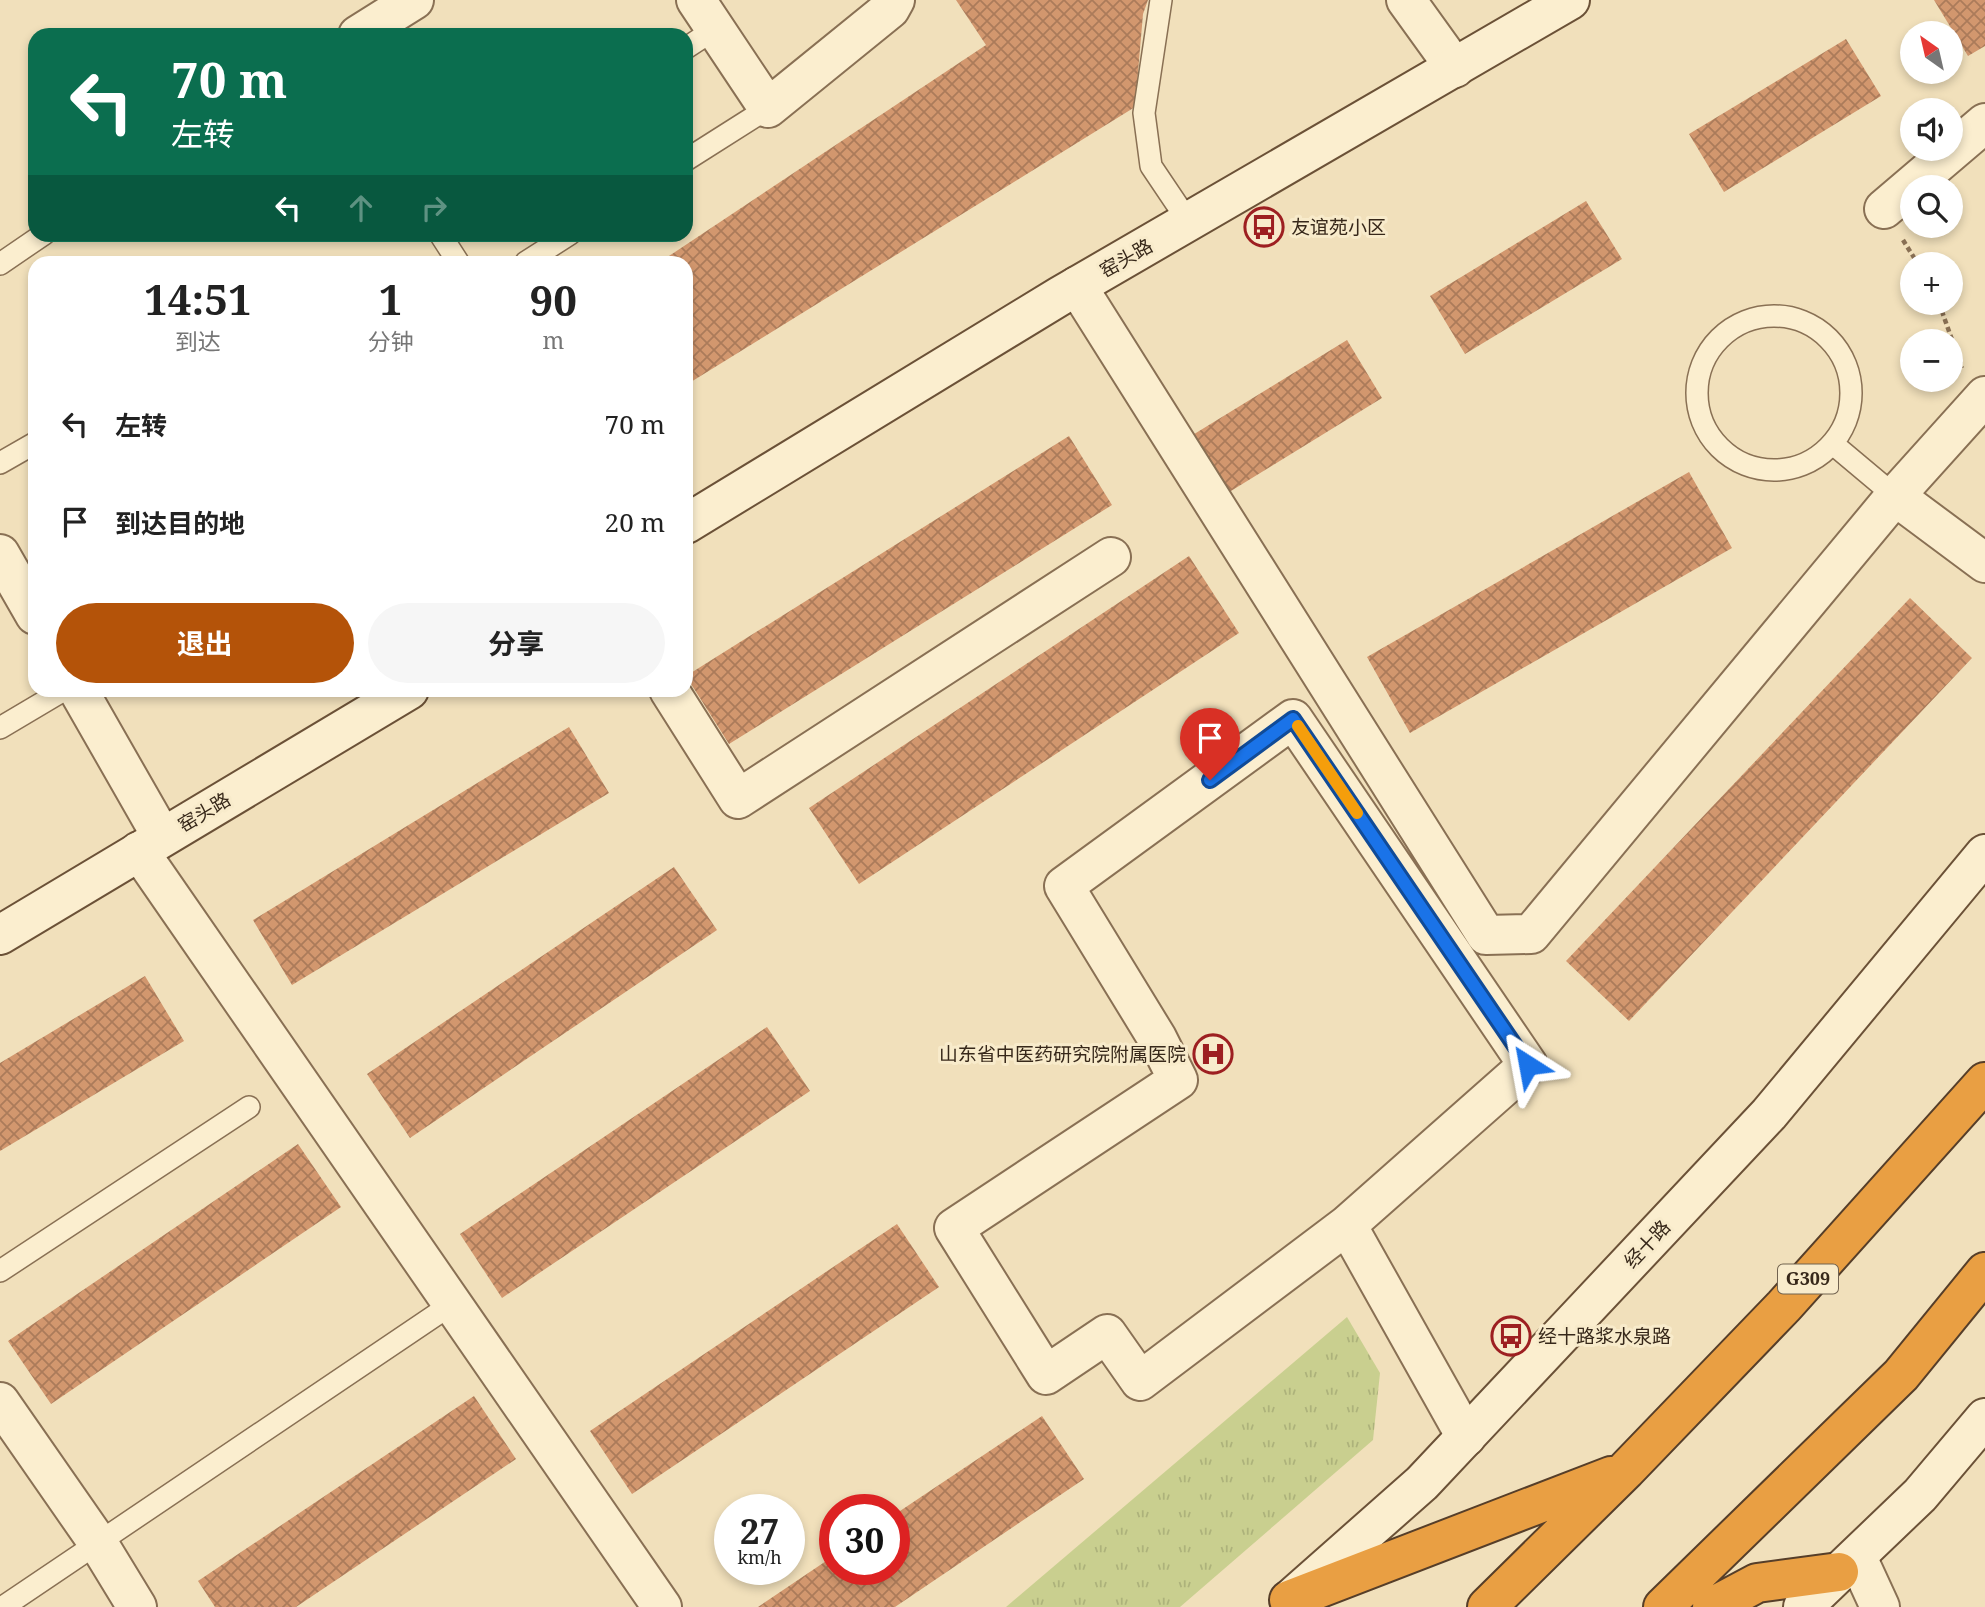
<!DOCTYPE html>
<html lang="zh">
<meta charset="utf-8">
<style>
body{margin:0;font-family:"Noto Serif","Noto Sans SC",serif;background:#f6f6f6;color:#222;height:100vh;display:flex;flex-direction:column;font-size:26px;white-space:nowrap}
*{box-sizing:border-box;margin:0}
p{font-size:23px;color:#767676}
.icon{flex:none;width:38px;height:38px;fill:none;stroke:currentColor;stroke-width:2;stroke-linecap:round;stroke-linejoin:round}
.map{position:relative;flex:1;overflow:hidden}
.panel{position:absolute;left:28px;top:256px;width:665px;height:441px;display:flex;flex-direction:column;background:#fff;border-radius:21px;box-shadow:0 4px 10px #0003}
.panel>*{flex:none}
.guide{position:absolute;left:28px;top:28px;width:665px;height:214px;border-radius:21px;box-shadow:0 4px 10px #0003;background:#0b6e4f;color:#fff;overflow:hidden}
.needle{width:46px;rotate:326deg}
.tools{position:absolute;left:1900px;top:21px;display:grid;gap:14px}
.tools a{display:grid;place-items:center;width:63px;height:63px;border-radius:50%;background:#fff;box-shadow:0 4px 10px #0003;font-size:35px}
.speed{position:absolute;left:714px;top:1494px;display:flex;gap:14px;font-size:35px;font-weight:700;text-align:center}
.speed>*{display:grid;place-content:center;width:91px;height:91px;border-radius:50%;background:#fff;box-shadow:0 4px 10px #0003;line-height:1}
.speed small{font-size:18px;font-weight:400}
.speed .limit{border:10px solid #d22;background:#fff;color:#111}
.pin{position:absolute;display:grid;place-items:center;width:60px;height:60px;color:#fff;margin:-72px -30px;border-radius:50% 50% 50% 0;rotate:-45deg;box-shadow:0 0 7px #0007}
.pin .icon{rotate:45deg}
.me{position:absolute;width:77px;margin:-38px;rotate:326deg;stroke-linejoin:round;filter:drop-shadow(0 0 5px #0008)}
.turn{display:flex;align-items:center;gap:24px;height:147px;padding:0 28px;font-size:32px}
.turn .icon{width:91px;height:91px;stroke-width:2.5}
.turn b{display:block;font-size:49px;line-height:60px}
.lanes{display:flex;align-items:center;height:66px;padding:0 28px;background:#0003;justify-content:center;gap:35px;direction:ltr}
.lanes .off{opacity:.35}
.eta{display:flex;justify-content:space-evenly;align-items:center;height:119px;text-align:center}
.eta b{font-size:42px;font-weight:700;line-height:49px}
.cta{display:flex;gap:14px;margin-top:auto;padding:14px 28px}
.cta a{flex:1;height:80px;border-radius:42px;background:#b45309;color:#fff;font-size:28px;font-weight:700;line-height:80px;text-align:center}
.cta a+a{background:#f6f6f6;color:#222}
ul{padding:0;list-style:none}
li{display:flex;align-items:center;gap:21px;height:98px;padding:0 28px}
li div{flex:1}
li b{display:block;font-size:26px}
li em{font-style:normal}
.map>svg:first-child{display:block}
.park{fill:url(#park-tufts)}
.building{fill:url(#building-cross-hatch)}
.lines{fill:none;stroke-linecap:round;stroke-linejoin:round}
.lane-casing{stroke:#897054;stroke-width:24}
.street-casing{stroke:#897054;stroke-width:42}
.secondary-casing{stroke:#6b5137;stroke-width:42}
.highway-casing{stroke:#563e29;stroke-width:42}
.path{stroke:#897054;stroke-width:4.5;stroke-dasharray:5 3.5;stroke-linecap:butt}
.lane{stroke:#fbeecf;stroke-width:21}
.street{stroke:#fbeecf;stroke-width:38}
.secondary{stroke:#fbeecf;stroke-width:38}
.highway{stroke:#e99f43;stroke-width:38}
.route-casing{stroke:#114b97;stroke-width:18}
.route{stroke:#1a73e8;stroke-width:12}
.slow{stroke:#f59e0b;stroke-width:12}
.labels{text-anchor:middle;stroke-width:6;stroke-linejoin:round;paint-order:stroke}
.shield{fill:#f8ebcb;stroke:#71624f;stroke-width:2}
.shield-label{font-size:18px;font-weight:bold;fill:#37281a}
.poi-label{font-size:19px;fill:#37281a;stroke:#f8ebcb;text-anchor:start}
.street-label{font-size:19px;fill:#37281a;stroke:#f8ebcb}
</style>
<div class="map">
<svg width="1985" height="1607" viewBox="0 0 1985 1607">
<defs>
<pattern id="park-tufts" width="24" height="20" patternUnits="userSpaceOnUse" patternTransform="scale(1.75)"><rect width="24" height="20" fill="#c9cf8f"/><path d="M3 7l-1-3M5 7V3M7 7l1-3M15 17l-1-3M17 17v-4M19 17l1-3" fill="none" stroke="#adb27b"/></pattern>
<pattern id="building-cross-hatch" width="8" height="8" patternUnits="userSpaceOnUse" patternTransform="scale(1.75)"><rect width="8" height="8" fill="#d2976e"/><path d="M0 0l8 8M0 8l8-8" fill="none" stroke="#ab7b5a"/></pattern>
</defs>
<rect width="100%" height="100%" fill="#f1e0bb"/>
<!-- park -->
<path class="park" d="M1347 1317 1380 1373 1373 1440 1180 1607H1006Z"/>
<!-- building -->
<path class="building" d="M956 0H1148L1143 14 1135 107 686 385V262H660L986 45Z
M1934 0H1985V46L1968 56Z
M1846 39 1881 96 1724 192 1689 134Z
M1586 201 1622 259 1465 354 1430 296Z
M1347 340 1382 398 1226 494 1191 436Z
M1069 436 1112 505 729 744 686 676Z
M1689 472 1732 548 1410 733 1367 657Z
M1189 556 1239 633 859 884 809 808Z
M1910 598 1972 658 1629 1021 1566 961Z
M569 727 609 793 292 985 253 920Z
M674 867 717 930 410 1138 367 1074Z
M145 976 184 1041 0 1151V1063Z
M767 1027 810 1091 502 1298 460 1234Z
M298 1144 341 1207 51 1404 8 1341Z
M897 1224 939 1287 632 1494 590 1431Z
M474 1396 516 1459 296 1607H215L198 1581Z
M1042 1416 1084 1479 895 1607H758L835 1555V1570H894V1515Z"/>
<g class="lines">
<!-- lane casing -->
<g class="lane-casing">
<path id="lane" d="M1161 0 1144 113 1151 166 1188 221
M686 48 715 29
M686 160 768 108
M440 234 458 262
M526 262 570 234
M0 264 44 234
M1697 393a77 77 0 1 1 154 0a77 77 0 1 1-154 0Z
M1833 444 1895 496
M0 463 35 443
M0 728 64 690
M0 1271 249 1107
M3 1607 452 1304"/>
</g>
<!-- street casing -->
<g class="street-casing">
<path id="street" d="M696 0 768 108 890 9 895 0
M1406 0 1455 68
M358 35 414 0
M1884 209 1985 123
M1077 286 1486 935 1531 934 1895 496 1985 563
M1895 496 1985 396
M0 554 35 615
M78 690 158 830
M669 690 738 799 1111 557
M139 851 662 1607
M1347 1225 1140 1381 1107 1334 1046 1375 954 1228 1178 1080 1157 1038 1064 886 1293 719 1528 1065 1347 1225 1466 1437
M0 1402 98 1543 137 1607
M1857 1557 1880 1607"/>
</g>
<!-- secondary casing -->
<g class="secondary-casing">
<path id="secondary" d="M686 524 1060 296 1570 0
M0 935 409 690
M1293 1597 1422 1483 1769 1114 1985 854
M1803 1607 1920 1495 1985 1418"/>
</g>
<!-- highway casing -->
<g class="highway-casing">
<path id="highway" d="M1289 1600 1611 1476
M1487 1607 1626 1470 1784 1306 1985 1082
M1663 1607 1901 1375 1985 1272
M1712 1607 1757 1583 1839 1572"/>
</g>
<!-- path -->
<path class="path" d="M1903 240 1918 264
M1939 303 1962 368"/>
<!-- lane -->
<use href="#lane" class="lane"/>
<!-- street -->
<use href="#street" class="street"/>
<!-- secondary -->
<use href="#secondary" class="secondary"/>
<!-- highway -->
<use href="#highway" class="highway"/>
</g>
<g class="lines">
<!-- route casing -->
<g class="route-casing">
<path id="route" d="M1210 780 1293 719 1528 1065"/>
</g>
<!-- route -->
<use href="#route" class="route"/>
<!-- slow -->
<path class="slow" d="M1298 726 1357 813"/>
</g>
<!-- icons -->
<defs>
<g id="bus-ring" transform="scale(2.0125)"><circle r="9.5" fill="#f8ebcb" stroke="#9d1f21" stroke-width="1.5"/><path d="M-5-6H5V4H4V6H2V4H-2V6H-4V4H-5ZM-3.5-4V0h7V-4ZM-3.5 1.2v1.5H-2V1.2ZM2 1.2v1.5H3.5V1.2Z" fill="#9d1f21"/></g>
<g id="hospital-ring" transform="scale(2.0125)"><circle r="9.5" fill="#f8ebcb" stroke="#9d1f21" stroke-width="1.5"/><path d="M-5-5h3v3.5h4V-5h3V5h-3V1.5h-4V5h-3Z" fill="#9d1f21"/></g>
</defs>
<g fill-rule="evenodd">
<use href="#bus-ring" x="1264" y="227"/>
<use href="#hospital-ring" x="1213" y="1054"/>
<use href="#bus-ring" x="1511" y="1336"/>
</g>
<g class="labels">
<!-- shield labels -->
<rect class="shield" x="1778" y="1264.5" width="60" height="29" rx="5"/>
<g class="shield-label">
<text x="1808" y="1285">G309</text>
</g>
<!-- poi labels -->
<g class="poi-label">
<text x="1291" y="234">友谊苑小区</text>
<text x="1186" y="1061" text-anchor="end">山东省中医药研究院附属医院</text>
<text x="1538" y="1343">经十路浆水泉路</text>
</g>
<!-- street labels -->
<g class="street-label">
<text transform="translate(1126 258) rotate(-30)" y="7">窑头路</text>
<text transform="translate(204 812) rotate(-31)" y="7">窑头路</text>
<text transform="translate(1647 1244) rotate(-47)" y="7">经十路</text>
</g>
</g>
</svg>
<div class="tools">
<a><svg class="needle" viewBox="-14 -14 28 28"><path d="M0-13l5 13h-10z" fill="#e53935"/><path d="M0 13l5-13h-10z" fill="#767676"/></svg></a>
<a><svg class="icon" aria-label="sound" viewBox="0 0 24 24"><path d="M4 9h4l5-4v14l-5-4H4zM17 9q2 3 0 6"/></svg></a>
<a><svg class="icon" aria-label="search" viewBox="0 0 24 24"><circle cx="10" cy="10" r="6"/><path d="M15 15l6 6"/></svg></a>
<a>+</a>
<a>−</a>
</div>
<div class="speed"><div>27<small>km/h</small></div><div class="limit">30</div></div>
<div class="pin" style="left:1210px;top:780px;background:#d93025"><svg class="icon" aria-label="arrive" viewBox="0 0 24 24"><path d="M6 21V4h12l-3 4 3 4H6"/></svg></div>
<svg class="me" style="left:1528px;top:1065px" viewBox="-20 -20 40 40"><path d="M0-17L14 15 0 8-14 15z" fill="#1a73e8" stroke="#fff" stroke-width="4"/></svg>
<div class="guide">
<div class="turn"><svg class="icon" aria-label="left" viewBox="0 0 24 24"><path d="M17 20v-9H6M10 6l-5 5 5 5"/></svg><div><b>70 m</b>左转</div></div>
<div class="lanes"><svg class="icon" aria-label="left" viewBox="0 0 24 24"><path d="M17 20v-9H6M10 6l-5 5 5 5"/></svg><svg class="icon off" aria-label="ahead" viewBox="0 0 24 24"><path d="M12 20V5M6 11l6-6 6 6"/></svg><svg class="icon off" aria-label="right" viewBox="0 0 24 24"><path d="M7 20v-9h11M14 6l5 5-5 5"/></svg></div>
</div>
<section class="panel">
<div class="eta">
<div><b>14:51</b><p>到达</p></div>
<div><b>1</b><p>分钟</p></div>
<div><b>90</b><p>m</p></div>
</div>
<ul>
<li><svg class="icon" aria-label="left" viewBox="0 0 24 24"><path d="M17 20v-9H6M10 6l-5 5 5 5"/></svg><div><b>左转</b></div><em>70 m</em></li>
<li><svg class="icon" aria-label="arrive" viewBox="0 0 24 24"><path d="M6 21V4h12l-3 4 3 4H6"/></svg><div><b>到达目的地</b></div><em>20 m</em></li>
</ul>
<div class="cta"><a>退出</a><a>分享</a></div>
</section>
</div>
